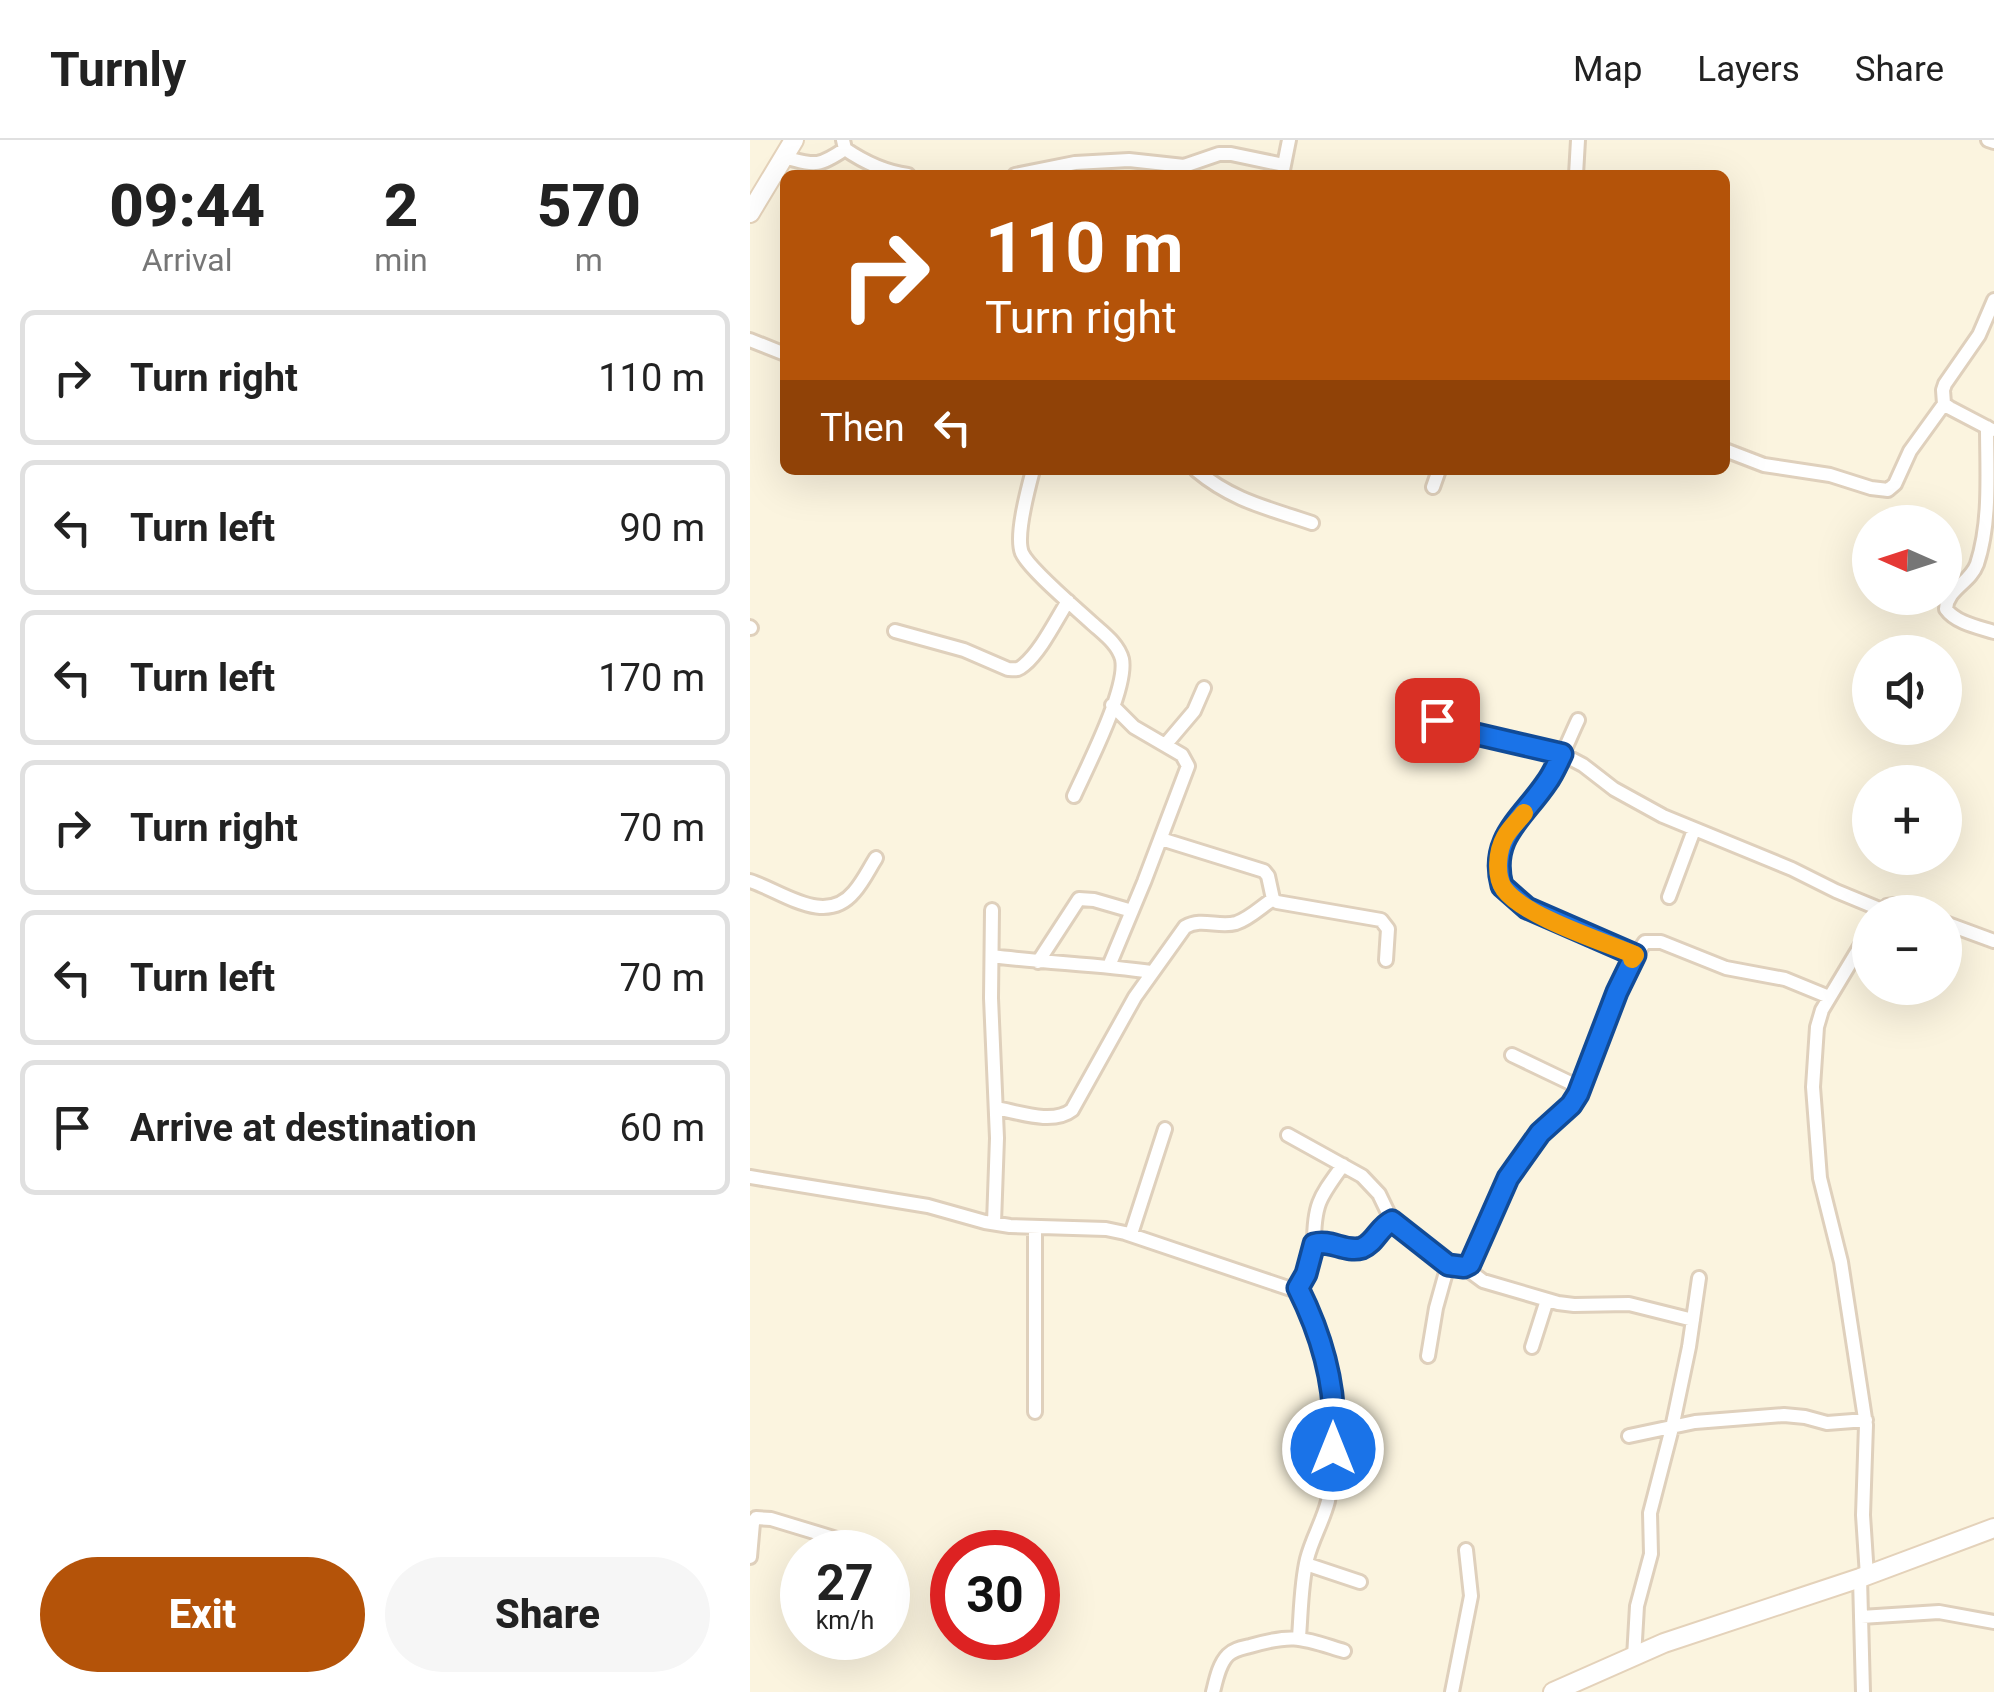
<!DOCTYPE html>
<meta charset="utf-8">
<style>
body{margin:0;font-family:Roboto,sans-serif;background:#f6f6f6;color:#222;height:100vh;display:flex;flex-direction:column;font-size:38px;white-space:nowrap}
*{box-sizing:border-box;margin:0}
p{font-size:32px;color:#767676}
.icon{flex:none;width:55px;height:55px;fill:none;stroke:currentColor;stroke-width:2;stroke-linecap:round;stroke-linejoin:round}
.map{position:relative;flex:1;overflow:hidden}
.panel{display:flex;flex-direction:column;background:#fff;width:750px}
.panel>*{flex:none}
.guide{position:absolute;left:30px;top:30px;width:950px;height:305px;border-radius:15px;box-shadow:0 10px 40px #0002;background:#b45309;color:#fff;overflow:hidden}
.needle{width:65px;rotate:273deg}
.tools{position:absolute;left:1102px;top:365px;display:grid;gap:20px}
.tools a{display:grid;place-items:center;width:110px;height:110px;border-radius:50%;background:#fff;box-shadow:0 10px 40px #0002;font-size:50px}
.speed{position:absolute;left:30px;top:1390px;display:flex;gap:20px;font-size:50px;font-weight:700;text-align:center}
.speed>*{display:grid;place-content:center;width:130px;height:130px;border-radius:50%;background:#fff;box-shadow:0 10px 40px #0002;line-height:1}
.speed small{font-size:25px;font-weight:400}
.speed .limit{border:15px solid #d22;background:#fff;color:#111}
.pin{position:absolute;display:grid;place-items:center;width:85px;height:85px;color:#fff;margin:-42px;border-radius:20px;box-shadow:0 5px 15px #0006}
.me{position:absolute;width:110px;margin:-55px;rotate:0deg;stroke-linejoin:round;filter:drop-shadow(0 0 8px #0008)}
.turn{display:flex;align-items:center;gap:35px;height:210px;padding:0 40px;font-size:45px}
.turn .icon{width:130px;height:130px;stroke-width:2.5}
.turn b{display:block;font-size:70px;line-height:85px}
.then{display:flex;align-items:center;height:95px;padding:0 40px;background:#0003;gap:20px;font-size:38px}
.eta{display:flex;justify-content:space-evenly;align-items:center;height:170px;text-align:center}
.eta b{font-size:60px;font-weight:800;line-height:70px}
.button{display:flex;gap:20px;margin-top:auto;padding:20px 40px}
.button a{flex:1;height:115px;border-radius:60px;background:#b45309;color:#fff;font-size:40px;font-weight:800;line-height:115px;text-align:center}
.button a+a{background:#f6f6f6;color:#222}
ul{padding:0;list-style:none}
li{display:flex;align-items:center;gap:30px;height:135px;margin:0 20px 15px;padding:0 20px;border:5px solid #e0e0e0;border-radius:15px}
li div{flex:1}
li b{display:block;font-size:38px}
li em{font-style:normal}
header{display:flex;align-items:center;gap:60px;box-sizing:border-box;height:140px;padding:0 50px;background:#fff;border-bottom:2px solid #e0e0e0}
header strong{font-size:48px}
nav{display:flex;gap:55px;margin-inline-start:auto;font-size:35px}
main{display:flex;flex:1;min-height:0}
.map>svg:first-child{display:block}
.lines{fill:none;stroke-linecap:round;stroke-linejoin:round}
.minor-casing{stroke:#dfd0bc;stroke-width:18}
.secondary-casing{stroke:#e4d2ba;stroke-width:22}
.minor{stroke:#fff;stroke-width:12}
.secondary{stroke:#fff;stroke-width:18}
.route-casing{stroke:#114b97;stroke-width:25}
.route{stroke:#1a73e8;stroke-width:18}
.slow{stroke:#f59e0b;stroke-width:18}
</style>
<header>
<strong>Turnly</strong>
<nav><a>Map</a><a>Layers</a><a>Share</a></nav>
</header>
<main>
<section class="panel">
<div class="eta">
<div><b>09:44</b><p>Arrival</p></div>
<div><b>2</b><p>min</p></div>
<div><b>570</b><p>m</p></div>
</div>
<ul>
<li><svg class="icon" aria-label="right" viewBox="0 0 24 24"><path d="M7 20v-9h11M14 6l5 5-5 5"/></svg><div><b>Turn right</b></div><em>110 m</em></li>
<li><svg class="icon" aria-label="left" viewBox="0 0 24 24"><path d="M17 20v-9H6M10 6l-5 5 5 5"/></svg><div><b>Turn left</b></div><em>90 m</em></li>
<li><svg class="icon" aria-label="left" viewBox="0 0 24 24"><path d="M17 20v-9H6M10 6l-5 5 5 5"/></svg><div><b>Turn left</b></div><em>170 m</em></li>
<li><svg class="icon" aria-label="right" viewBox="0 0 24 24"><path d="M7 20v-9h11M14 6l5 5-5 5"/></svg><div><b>Turn right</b></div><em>70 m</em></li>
<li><svg class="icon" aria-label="left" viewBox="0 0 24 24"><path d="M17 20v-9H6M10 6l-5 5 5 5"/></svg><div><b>Turn left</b></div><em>70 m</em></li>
<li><svg class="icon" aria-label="arrive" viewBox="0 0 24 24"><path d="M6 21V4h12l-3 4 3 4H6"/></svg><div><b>Arrive at destination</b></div><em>60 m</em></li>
</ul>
<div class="button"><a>Exit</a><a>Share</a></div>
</section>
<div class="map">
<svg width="1244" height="1552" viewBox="0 0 1244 1552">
<rect width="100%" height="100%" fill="#fbf4df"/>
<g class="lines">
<!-- minor casing -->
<g class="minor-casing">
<path id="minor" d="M93 0 95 9C114 22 135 32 158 35
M1238 0 1244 2
M33 17C65 25 67 28 95 9
M265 35 325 23 379 20 434 26 469 14H481L534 25
M532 35 539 0
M826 35 828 0
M0 200 35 214
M1237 287C1237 332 1241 381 1227 424 1220 443 1197 449 1196 469 1206 483 1228 487 1244 492
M1242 290 1200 268 1194 264 1193 250 1195 244 1229 195 1244 160
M975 310 1014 325 1080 335 1121 348 1138 350 1145 344 1160 311 1194 264
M283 330C278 349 265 396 272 413 280 430 327 469 343 484 354 494 368 504 372 519 378 548 337 627 324 656
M446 330C483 361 518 368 562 383
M683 347 689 330
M0 487 1 488
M145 491 214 510 258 529C266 529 267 531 274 525 291 511 306 480 318 461
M687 580 741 598 812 614 833 625 864 649 913 676 1042 729 1086 751 1132 770
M828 580C818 601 810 624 797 643 784 661 765 678 754 698 746 712 745 736 755 749 776 778 851 801 885 815
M416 604 444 571 454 548
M411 699 514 731 518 736 523 759 527 762 631 780 638 789 636 820
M0 741C32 751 75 787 104 752 113 742 119 729 126 718
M919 757 944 690
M242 770 241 858 247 998 244 1083
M1131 772 1137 766 1145 765 1168 772
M1195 783 1244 801
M242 816C295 823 348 824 401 832
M288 822 329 759 344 760 382 771
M359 826 394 742 438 626 432 615 384 587 362 565
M762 915 831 948
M246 968C268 972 303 985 322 970L385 857 435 787C452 777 468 788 486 783 499 779 511 767 523 759
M538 995 612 1036 629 1054 642 1081
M0 1037 178 1066 235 1082 260 1086 356 1089 375 1093 541 1149 548 1148 552 1144 564 1104C580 1099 596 1113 612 1108 625 1103 630 1087 642 1081L698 1125 714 1127 723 1119C742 1074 759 1032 789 993 801 979 817 970 828 955L878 826 895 802H911L976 828 1035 839 1079 857
M381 1094 415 989
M564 1104C564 1063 570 1057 593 1025
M714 1127 733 1141 808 1163 824 1165 879 1164 943 1180
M548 1148C581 1214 593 1288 578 1361 573 1381 562 1399 557 1419 551 1444 551 1472 549 1497
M782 1207 797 1160
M678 1216 686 1168 698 1125
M285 1272V1087
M879 1296 945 1282 1034 1275 1055 1277 1077 1283 1116 1280
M0 1417 3 1383 6 1378 21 1379 87 1399
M556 1424 610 1442
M1117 1436 1113 1375 1116 1285 1091 1122 1070 1038 1063 947 1067 887 1072 870 1120 790
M1110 1438 1113 1552
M1111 1477 1189 1472 1244 1482
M884 1517 887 1466 901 1414 900 1373 922 1288 939 1207 949 1138
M463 1552C466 1540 469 1524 478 1515 484 1509 492 1508 500 1506 545 1493 551 1498 594 1511
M702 1552 721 1456 716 1410"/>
</g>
<!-- secondary casing -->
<g class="secondary-casing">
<path id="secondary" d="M0 73 44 0
M803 1552 914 1503 1110 1438 1244 1388"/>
</g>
<!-- minor -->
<use href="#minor" class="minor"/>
<!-- secondary -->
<use href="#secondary" class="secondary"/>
</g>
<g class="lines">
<!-- route casing -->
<g class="route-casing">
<path id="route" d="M583 1309C588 1254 573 1198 548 1148L556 1134 564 1104C580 1099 596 1113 612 1108 625 1103 629 1087 642 1081L698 1125 714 1127 720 1124 758 1038 790 993 821 965 828 954 867 852 885 815 777 768 752 746C739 698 773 678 797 642 803 634 807 624 812 614L726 594 687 580"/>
</g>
<!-- route -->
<use href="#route" class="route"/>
<!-- slow -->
<path class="slow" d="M774 673C768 681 760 688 755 697 747 711 745 736 754 749 775 777 852 801 885 815L882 819"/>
</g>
</svg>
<div class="tools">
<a><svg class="needle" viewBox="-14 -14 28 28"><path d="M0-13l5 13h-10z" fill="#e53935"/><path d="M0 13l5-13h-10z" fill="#767676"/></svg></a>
<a><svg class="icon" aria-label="sound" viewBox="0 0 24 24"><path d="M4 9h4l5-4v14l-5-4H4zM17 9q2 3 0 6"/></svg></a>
<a>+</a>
<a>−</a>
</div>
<div class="speed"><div>27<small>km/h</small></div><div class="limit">30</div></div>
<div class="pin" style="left:687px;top:580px;background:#d93025"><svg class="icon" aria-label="arrive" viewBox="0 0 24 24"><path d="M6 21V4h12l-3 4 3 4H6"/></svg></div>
<svg class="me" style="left:583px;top:1309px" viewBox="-20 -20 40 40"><circle r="17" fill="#1a73e8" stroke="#fff" stroke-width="3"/><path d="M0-11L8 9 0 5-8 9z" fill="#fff"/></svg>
<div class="guide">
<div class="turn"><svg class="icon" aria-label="right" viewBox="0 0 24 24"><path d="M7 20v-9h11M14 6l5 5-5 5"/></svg><div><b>110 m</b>Turn right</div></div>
<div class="then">Then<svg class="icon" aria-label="left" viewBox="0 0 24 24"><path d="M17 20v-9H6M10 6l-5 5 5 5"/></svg></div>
</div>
</div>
</main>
